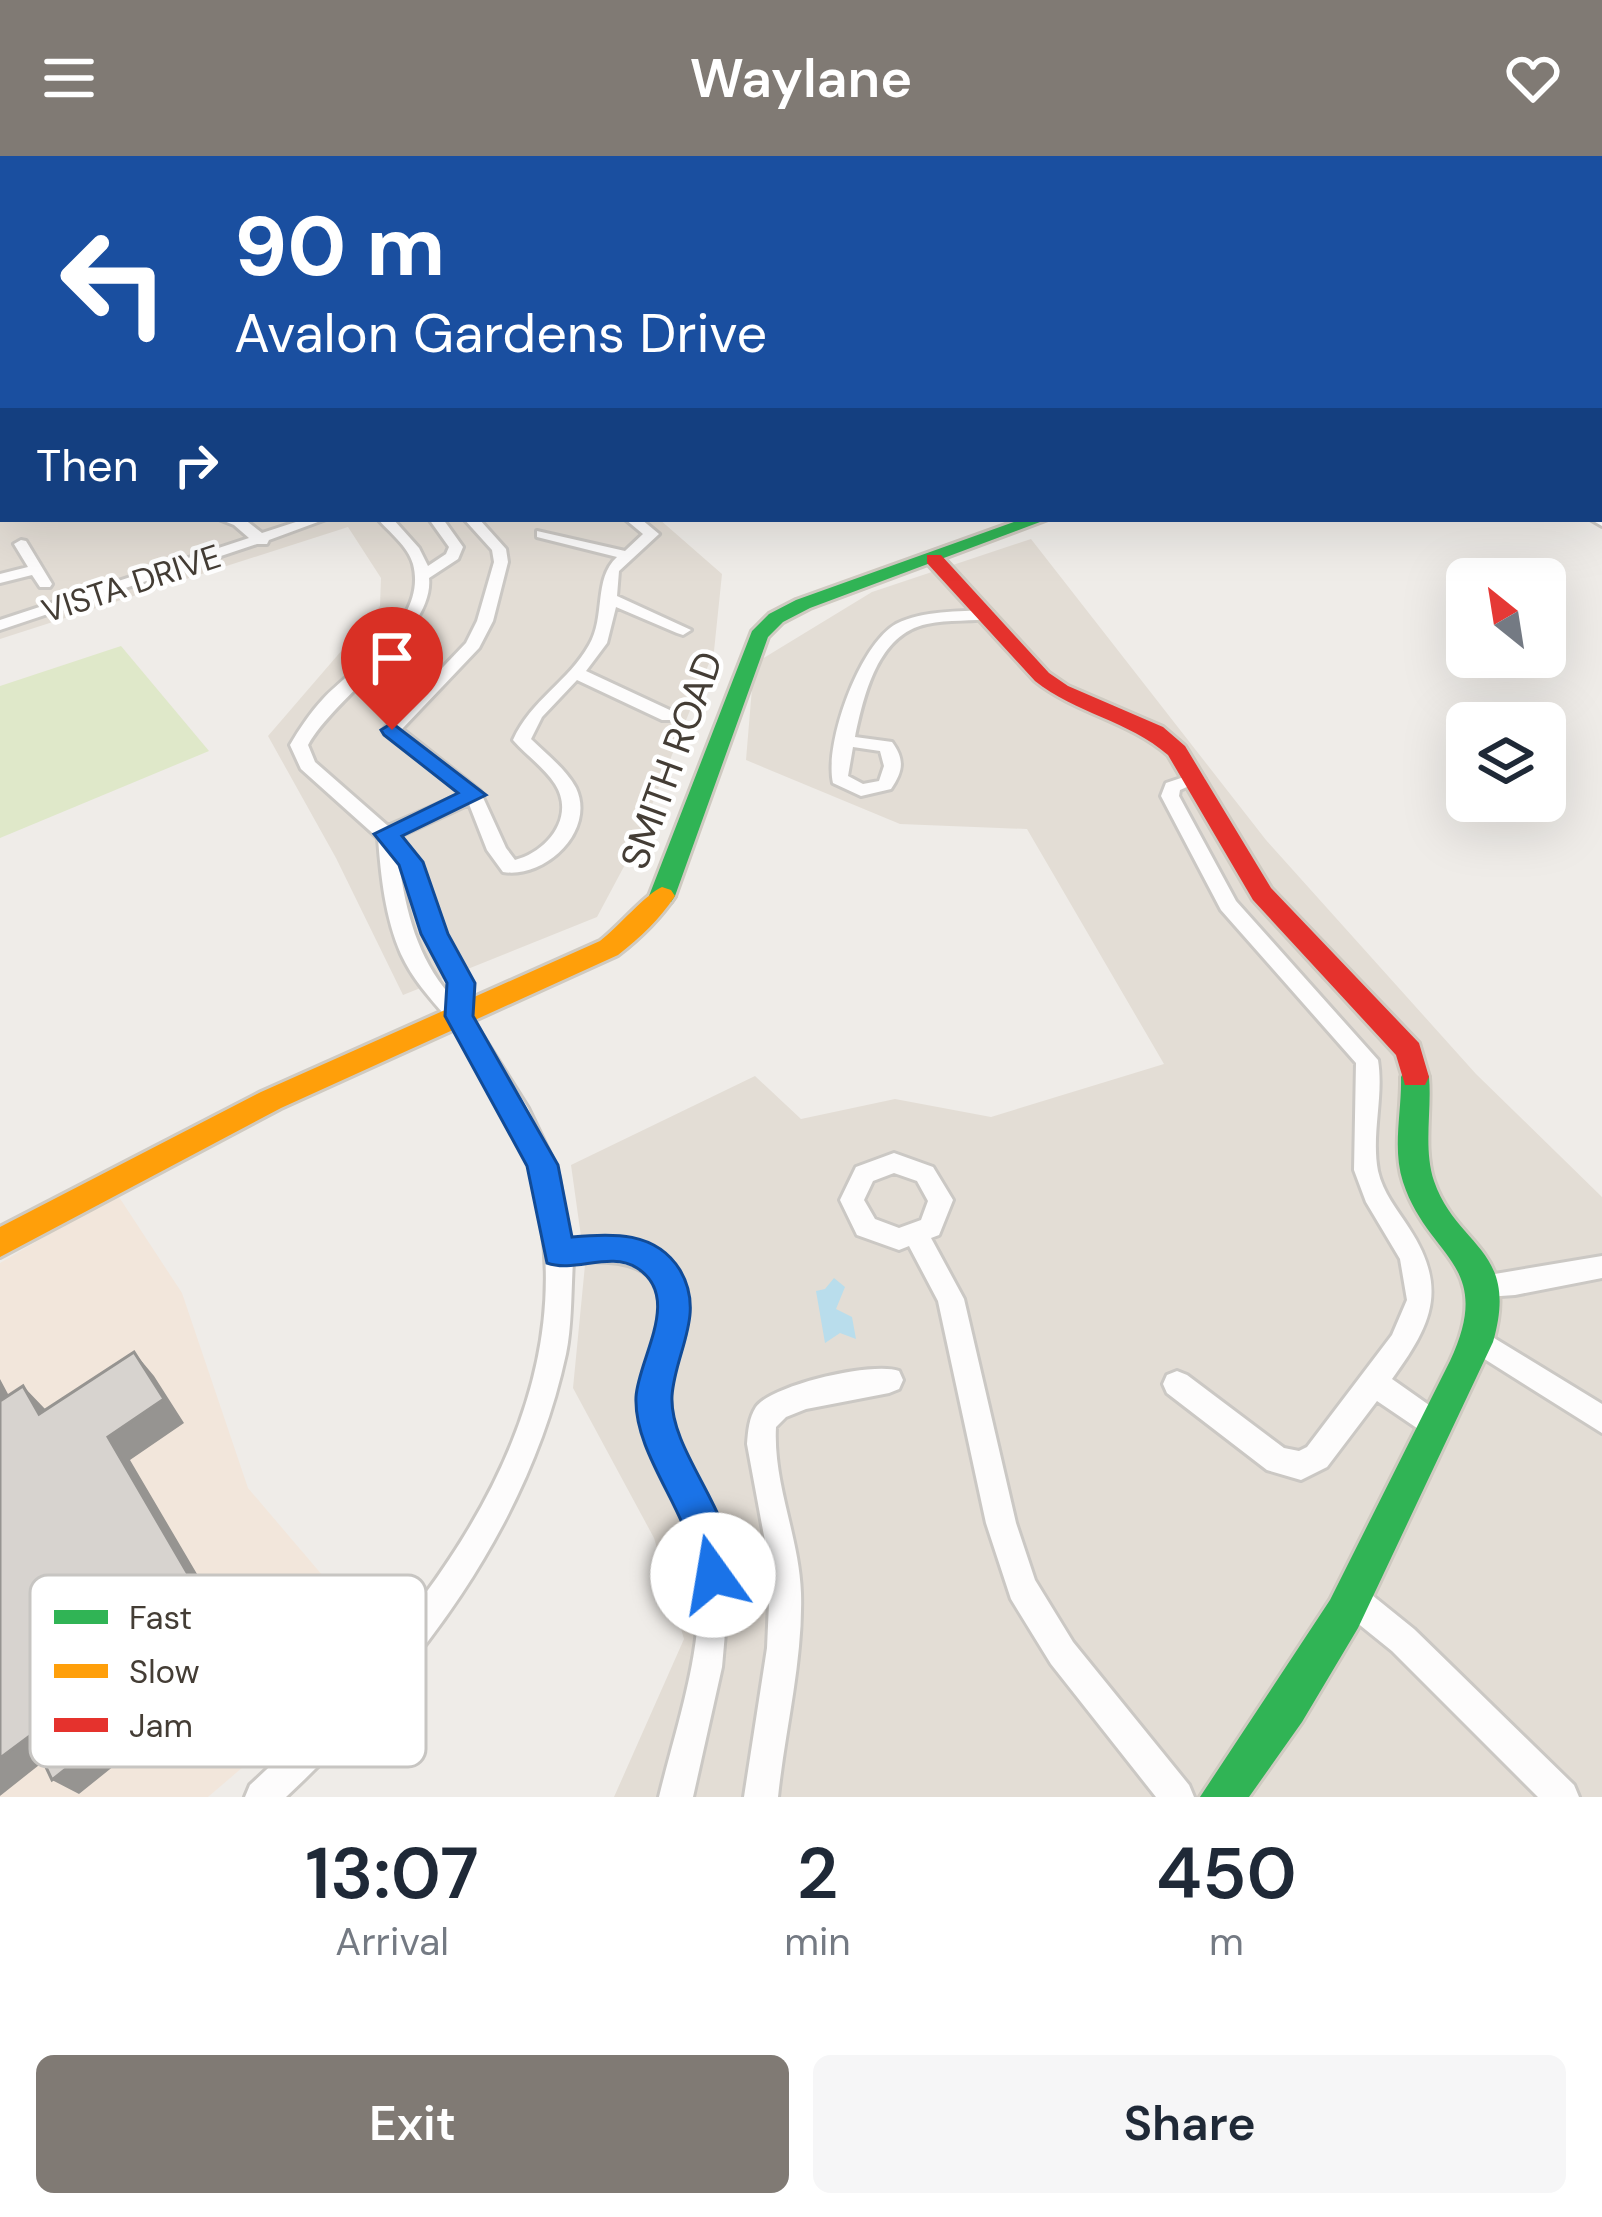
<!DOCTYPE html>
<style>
body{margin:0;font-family:"DM Sans",sans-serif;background:#f6f6f7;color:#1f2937;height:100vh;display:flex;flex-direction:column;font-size:45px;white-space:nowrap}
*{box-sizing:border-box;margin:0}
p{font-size:39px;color:#747a83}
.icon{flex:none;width:66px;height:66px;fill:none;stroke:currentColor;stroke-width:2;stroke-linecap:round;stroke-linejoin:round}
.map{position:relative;height:1641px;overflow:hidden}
.drawer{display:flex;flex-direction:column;background:#fff;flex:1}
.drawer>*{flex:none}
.guide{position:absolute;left:0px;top:0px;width:1602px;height:366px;box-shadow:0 12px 48px #0002;background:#1a4fa0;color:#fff;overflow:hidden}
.needle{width:78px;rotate:330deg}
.buttons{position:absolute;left:1446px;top:402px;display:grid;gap:24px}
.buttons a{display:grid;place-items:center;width:120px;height:120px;border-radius:18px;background:#fff;box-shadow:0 12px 48px #0002;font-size:60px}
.pin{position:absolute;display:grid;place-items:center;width:102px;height:102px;color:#fff;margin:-123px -51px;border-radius:50% 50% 50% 0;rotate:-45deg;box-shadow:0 0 12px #0007}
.pin .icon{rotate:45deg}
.me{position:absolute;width:132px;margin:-66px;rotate:347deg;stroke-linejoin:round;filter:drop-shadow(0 0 9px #0008)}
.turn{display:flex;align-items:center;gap:42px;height:252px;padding:0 36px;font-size:54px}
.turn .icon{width:156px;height:156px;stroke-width:2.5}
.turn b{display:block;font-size:84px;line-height:102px}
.then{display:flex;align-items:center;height:114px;padding:0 36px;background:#0003;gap:24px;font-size:45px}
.eta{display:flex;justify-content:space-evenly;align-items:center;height:204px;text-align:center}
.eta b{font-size:72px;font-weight:600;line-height:84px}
.primary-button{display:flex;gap:24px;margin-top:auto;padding:24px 36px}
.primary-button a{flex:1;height:138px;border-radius:18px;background:#807a74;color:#fff;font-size:48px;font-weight:600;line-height:138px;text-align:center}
.primary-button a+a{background:#f6f6f7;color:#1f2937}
header{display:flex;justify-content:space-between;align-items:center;height:156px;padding:0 36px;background:#807a74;color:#fff;font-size:54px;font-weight:600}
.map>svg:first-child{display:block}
.residential{fill:#e3ddd5}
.commercial{fill:#f2e6db}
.green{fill:#dfe8c9}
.water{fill:#b9ddec}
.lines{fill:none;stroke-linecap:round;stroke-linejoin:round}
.street-casing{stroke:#cbc8c4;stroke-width:6}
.fast-casing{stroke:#cfcac1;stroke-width:6}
.slow-casing{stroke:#cfcac1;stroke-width:6}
.jam-casing{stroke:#cfcac1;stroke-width:6}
.street{fill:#fdfcfc;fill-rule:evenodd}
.fast{fill:#30b455;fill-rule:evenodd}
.slow{fill:#ff9f0a;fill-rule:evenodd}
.jam{fill:#e5322d;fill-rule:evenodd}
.shaded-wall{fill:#969491}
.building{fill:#d7d3cf;stroke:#969491;stroke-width:3}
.route{fill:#1a73e8;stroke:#114b97;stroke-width:3}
.labels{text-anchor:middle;stroke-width:9;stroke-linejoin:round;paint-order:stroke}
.far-street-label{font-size:33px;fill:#443d35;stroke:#fff}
.street-label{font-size:39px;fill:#443d35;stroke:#fff}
.key{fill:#fff;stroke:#c7c5c2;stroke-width:3}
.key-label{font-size:33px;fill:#443d35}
</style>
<header><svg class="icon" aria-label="menu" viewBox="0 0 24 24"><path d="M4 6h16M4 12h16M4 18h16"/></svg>Waylane<svg class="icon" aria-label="heart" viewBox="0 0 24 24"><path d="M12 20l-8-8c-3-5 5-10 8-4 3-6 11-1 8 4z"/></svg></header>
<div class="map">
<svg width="1602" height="1641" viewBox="0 0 1602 1641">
<rect width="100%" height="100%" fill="#efece8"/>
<!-- residential -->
<path class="residential" d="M0 117 3 363H659L722 418 714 495 636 688 597 761 403 839 336 702 268 580 380 450 381 422 348 371 0 483Z
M1031 383 1266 684 1476 918 1602 1041V1641H614L684 1483 654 1382 573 1232 585 1109 571 1009 755 920 801 963 895 943 991 961 1164 908 1027 673 900 668 746 604 754 508 872 436Z"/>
<!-- commercial -->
<path class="commercial" d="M117 1038 182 1137 248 1332 375 1481 306 1557 208 1641H0V1107Z"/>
<!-- green -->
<path class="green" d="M121 490 209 595 0 682V530Z"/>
<!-- water -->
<path class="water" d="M834 1122 845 1131 836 1153 852 1161 856 1183 840 1177 825 1187 816 1135 825 1133Z"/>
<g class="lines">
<!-- street casing -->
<g class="street-casing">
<path id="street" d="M89 0H97L98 3H90Z
M215 0H223L224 3H216Z
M522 0H531L533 3H524Z
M1599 3 1602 4V10L1599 9Z
M0 12H3V18H0Z
M0 85H3V91H0Z
M1599 95 1602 96V102L1599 101Z
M0 165H3V171H0Z
M0 236 3 237V247L0 246Z
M3 277V286L0 287V278Z
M3 331V342L0 343V332Z
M1599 359 1602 360V370L1590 363H1599Z
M219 363H244L262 377 305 363H326L269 384 267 388H257L0 474V464L249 382 234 369Z
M378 363H393L419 392 428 410 446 398 449 391 429 363H443L463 391 458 403 429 422C435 476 335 540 308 589L315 606 388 670 461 638 383 574 466 487 477 465 494 406 492 394 464 363H479L506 393 508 406 493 465 479 492 402 573 480 635 506 692 515 704C547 696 576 661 555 628 544 611 526 599 513 584 531 544 569 525 589 489 606 461 593 423 617 401L537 381V375L625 395 643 378 625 363H641L659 378 619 415 617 440 691 474 683 479 677 477 616 451 607 487 586 515 674 556V564H662L577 524 542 561 531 583C546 598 566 613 576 632 596 675 545 723 503 716L487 694 469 648 398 681 420 707 444 778 472 828 470 860 528 952 551 1000 559 1021 569 1085C613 1080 661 1081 680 1128 684 1139 689 1152 687 1164 683 1200 663 1225 672 1264 684 1312 716 1352 726 1402L767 1396 747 1288C748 1275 749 1262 756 1251 771 1229 874 1205 899 1215L903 1224 899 1233 889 1237 806 1253 786 1261 776 1271C773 1328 799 1380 801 1437 803 1505 785 1573 778 1641H744L767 1492 770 1425 729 1432 722 1511 693 1641H659C679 1558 714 1467 692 1381 682 1339 653 1305 644 1262 636 1225 656 1200 661 1165 670 1105 615 1103 573 1106 571 1136 572 1169 566 1198 528 1374 415 1520 286 1641H245L250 1629C401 1490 574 1289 542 1069 537 1038 533 1010 519 981 505 950 471 888 449 864 430 842 413 824 401 798 385 761 381 721 378 682L301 613 290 589C300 572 310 557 323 543 357 508 428 465 413 408 408 390 389 376 378 363ZM399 707 424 778 450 828V839C417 801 406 756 399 707Z
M21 384 26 385 52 428 50 431H40L32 419 0 427V418L28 411 14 388Z
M988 454 993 456V462C972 466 949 463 927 468 878 478 864 538 855 581L892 586C905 604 903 615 891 633L861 640 833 627C824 588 859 489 896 468 923 454 958 456 988 454ZM853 591 880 595 884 610 879 625 863 628 848 620Z
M1196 617 1202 619 1205 623 1180 634 1179 640 1236 745 1378 904C1384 941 1371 978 1378 1015 1383 1037 1397 1053 1409 1072 1449 1133 1431 1169 1392 1223L1446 1261 1450 1271 1446 1281 1436 1285 1377 1245 1327 1311 1301 1324 1267 1314 1167 1237 1163 1228 1167 1219 1177 1215 1187 1219 1284 1292 1299 1295 1307 1291 1392 1179 1407 1144 1400 1103 1366 1046 1354 1014 1356 907 1221 754 1161 640 1166 627Z
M894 997 933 1011 953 1044 939 1079 931 1082 964 1143 1016 1367 1035 1424 1073 1486 1189 1629 1194 1641H1156L1051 1508 1011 1443 986 1367 938 1145 909 1090 899 1094 857 1079 840 1044 856 1011ZM894 1017 917 1025 928 1045 921 1064 899 1072 875 1063 864 1044 873 1025Z
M1602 1100V1122L1515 1139 1486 1141 1477 1137 1473 1129 1477 1121Z
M1476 1171 1602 1248V1277L1467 1192 1463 1183 1467 1174Z
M1351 1427 1362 1431 1414 1473 1574 1629 1579 1641H1538L1392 1495 1340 1453 1336 1442 1340 1431Z"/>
</g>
<!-- fast casing -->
<g class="fast-casing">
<path id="fast" d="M1022 363H1048L810 452 783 466 768 481 675 740 671 746H653L649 740 752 475 769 458 796 444Z
M1415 910 1425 913 1429 921C1432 955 1423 992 1434 1025 1457 1092 1520 1092 1493 1186L1358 1472 1302 1566 1249 1641H1200L1330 1444 1450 1205C1496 1107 1428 1103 1403 1026 1392 992 1402 955 1401 921L1405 913Z"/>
</g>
<!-- slow casing -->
<g class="slow-casing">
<path id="slow" d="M1259 0H1272L1275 3H1262Z
M662 731 671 734 675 740C659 764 641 781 618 799L281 952 0 1101V1071L261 936 600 785C617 772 647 737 662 731Z"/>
</g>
<!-- jam casing -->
<g class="jam-casing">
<path id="jam" d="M1599 163 1602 164V172L1599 171Z
M927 399H941L1049 517 1068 530 1163 571 1185 590 1271 732 1419 887 1429 921 1425 929H1405L1396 899 1253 744 1168 599C1129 565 1075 557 1035 525L927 407Z"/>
</g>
<!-- street -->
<use href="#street" class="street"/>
<!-- fast -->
<use href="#fast" class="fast"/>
<!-- slow -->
<use href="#slow" class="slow"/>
<!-- jam -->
<use href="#jam" class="jam"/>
</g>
<!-- shaded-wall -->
<path class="shaded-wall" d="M134 1196 154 1220 184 1267 130 1304 247 1503 79 1638 52 1624 108 1281Z
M0 1223 24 1268 0 1245Z
M23 1230 46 1254 39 1258Z
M31 1579 58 1594 0 1640V1602Z"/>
<!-- building -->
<path class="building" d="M134 1196 164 1243 108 1281 227 1485 52 1624 31 1579 0 1602V1245L23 1230 39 1258Z"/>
<!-- route -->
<path class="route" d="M392 567 486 639 402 680 423 706 448 778 475 827 473 860 558 1009 572 1081C612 1077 656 1075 680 1114 706 1158 675 1196 672 1240 669 1302 752 1373 727 1433L713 1438 700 1433C692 1415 693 1397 687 1379 672 1337 634 1288 636 1241 638 1203 683 1141 637 1112 610 1095 575 1117 547 1107L527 1010 445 860 447 827 421 778 399 709 374 678 458 637 384 579 381 574Z"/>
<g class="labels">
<!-- far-street labels -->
<g class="far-street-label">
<text transform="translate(131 427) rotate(-18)" y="12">VISTA DRIVE</text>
</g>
<!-- street labels -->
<g class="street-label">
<text transform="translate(671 604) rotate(-70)" y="14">SMITH ROAD</text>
</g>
</g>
<!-- legend -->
<rect x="30" y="1419" width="396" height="192" rx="18" class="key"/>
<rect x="54" y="1454" width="54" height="14" fill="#30b455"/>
<rect x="54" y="1508" width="54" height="14" fill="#ff9f0a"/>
<rect x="54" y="1562" width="54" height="14" fill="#e5322d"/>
<g class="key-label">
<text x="129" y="1473">Fast</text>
<text x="129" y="1527">Slow</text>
<text x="129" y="1581">Jam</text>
</g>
</svg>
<div class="buttons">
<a><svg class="needle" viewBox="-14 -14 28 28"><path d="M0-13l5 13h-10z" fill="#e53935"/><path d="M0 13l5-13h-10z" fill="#747a83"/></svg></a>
<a><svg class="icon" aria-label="layers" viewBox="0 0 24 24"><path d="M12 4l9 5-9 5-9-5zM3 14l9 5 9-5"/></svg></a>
</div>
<div class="pin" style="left:392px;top:574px;background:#d93025"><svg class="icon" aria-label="arrive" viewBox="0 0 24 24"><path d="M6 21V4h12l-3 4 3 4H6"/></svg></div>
<svg class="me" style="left:713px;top:1419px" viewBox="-20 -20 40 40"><circle r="19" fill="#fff"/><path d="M0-13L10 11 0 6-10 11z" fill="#1a73e8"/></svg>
<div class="guide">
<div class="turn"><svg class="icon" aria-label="left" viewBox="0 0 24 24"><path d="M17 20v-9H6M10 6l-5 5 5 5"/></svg><div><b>90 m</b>Avalon Gardens Drive</div></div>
<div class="then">Then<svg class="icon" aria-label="right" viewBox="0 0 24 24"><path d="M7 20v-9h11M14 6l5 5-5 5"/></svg></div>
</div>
</div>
<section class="drawer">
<div class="eta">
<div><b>13:07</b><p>Arrival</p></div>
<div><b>2</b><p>min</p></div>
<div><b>450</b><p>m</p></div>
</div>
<div class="primary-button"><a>Exit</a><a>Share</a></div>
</section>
